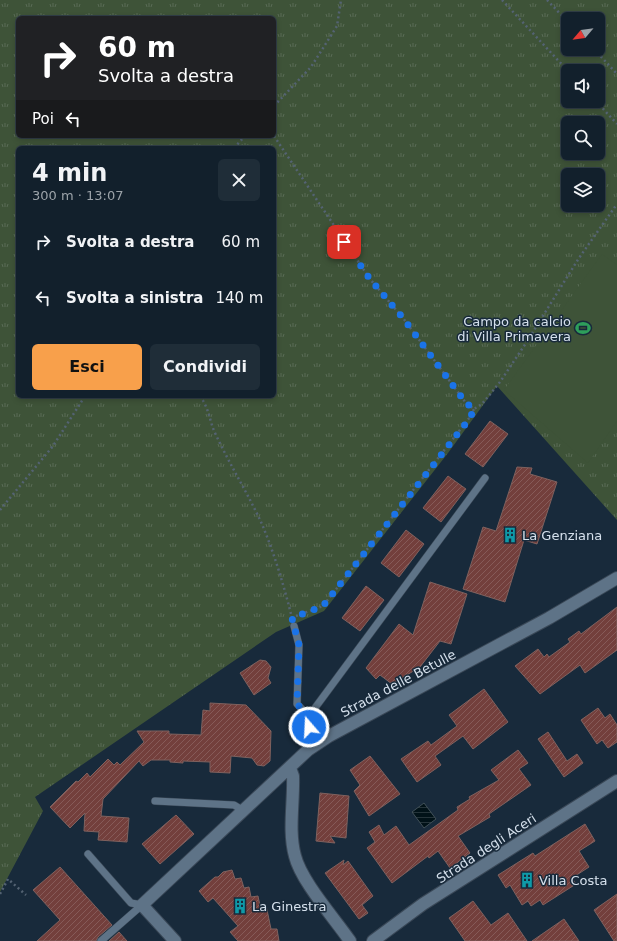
<!DOCTYPE html>
<html lang="it">
<meta charset="utf-8">
<style>
body{margin:0;font-family:"DejaVu Sans",sans-serif;background:#1f2d38;color:#f1f3f6;height:100vh;display:flex;flex-direction:column;font-size:15px;white-space:nowrap}
*{box-sizing:border-box;margin:0}
p{font-size:13px;color:#9ca3a9}
.icon{flex:none;width:22px;height:22px;fill:none;stroke:currentColor;stroke-width:2;stroke-linecap:round;stroke-linejoin:round}
.map{position:relative;flex:1;overflow:hidden}
.side{position:absolute;left:16px;top:146px;width:260px;height:252px;display:flex;flex-direction:column;background:#12202c;border-radius:6px;box-shadow:0 2px 6px #0003,0 0 0 1px #313e48}
.side>*{flex:none}
.hud{position:absolute;left:16px;top:16px;width:260px;height:122px;border-radius:6px;box-shadow:0 2px 6px #0003,0 0 0 1px #313e48;background:#202124;color:#fff;overflow:hidden}
.needle{width:26px;rotate:241deg}
.tools{position:absolute;left:561px;top:12px;display:grid;gap:8px}
.tools a{display:grid;place-items:center;width:44px;height:44px;border-radius:6px;background:#12202c;box-shadow:0 2px 6px #0003,0 0 0 1px #313e48;font-size:20px}
.pin{position:absolute;display:grid;place-items:center;width:34px;height:34px;color:#fff;margin:-17px;border-radius:8px;box-shadow:0 2px 6px #0006}
.me{position:absolute;width:44px;margin:-22px;rotate:341deg;stroke-linejoin:round;filter:drop-shadow(0 0 3px #0008)}
.turn{display:flex;align-items:center;gap:14px;height:84px;padding:0 16px;font-size:18px}
.turn .icon{width:52px;height:52px;stroke-width:2.5}
.turn b{display:block;font-size:28px;line-height:34px}
.then{display:flex;align-items:center;height:38px;padding:0 16px;background:#0003;gap:8px;font-size:15px}
.round{display:grid;place-items:center;flex:none;width:42px;height:42px;border-radius:6px;background:#1f2d38}
.head{display:flex;align-items:center;justify-content:space-between;height:68px;padding:0 16px}
h1{font-size:24px;font-weight:800;line-height:30px}
.action{display:flex;gap:8px;margin-top:auto;padding:8px 16px}
.action a{flex:1;height:46px;border-radius:6px;background:#f8a04b;color:#111;font-size:16px;font-weight:800;line-height:46px;text-align:center}
.action a+a{background:#1f2d38;color:#f1f3f6}
ul{padding:0;list-style:none}
li{display:flex;align-items:center;gap:12px;height:56px;padding:0 16px}
li div{flex:1}
li b{display:block;font-size:15px}
li em{font-style:normal}
.map>svg:first-child{display:block}
.park{fill:url(#park-tufts);fill-rule:evenodd}
.pitch{fill:#3e5338}
.water{fill:url(#water-rules);stroke:#415058}
.building{fill:url(#building-hatch);stroke:#7f615e}
.lines{fill:none;stroke-linecap:round;stroke-linejoin:round}
.lane-casing{stroke:#3a4857;stroke-width:8}
.street-casing{stroke:#3a4857;stroke-width:14}
.path{stroke:#546373;stroke-width:2.5;stroke-dasharray:2 3;stroke-linecap:butt}
.lane{stroke:#5e7387;stroke-width:7}
.street{stroke:#5e7387;stroke-width:12}
.route{stroke:#1a73e8;stroke-width:7;stroke-dasharray:0 12.6}
.labels{text-anchor:middle;stroke-width:3;stroke-linejoin:round;paint-order:stroke}
.poi-label{font-size:13px;fill:#d5e0ec;stroke:#182a3b;text-anchor:start}
.street-label{font-size:13px;fill:#d5e0ec;stroke:#182a3b}
</style>
<div class="map">
<svg width="617" height="941" viewBox="0 0 617 941">
<defs>
<pattern id="park-tufts" width="24" height="20" patternUnits="userSpaceOnUse"><rect width="24" height="20" fill="#3e5338"/><path d="M3 7l-1-3M5 7V3M7 7l1-3M15 17l-1-3M17 17v-4M19 17l1-3" fill="none" stroke="#596b55"/></pattern>
<pattern id="water-rules" width="6" height="5" patternUnits="userSpaceOnUse"><rect width="6" height="5" fill="#011218"/><path d="M0 2.5h6" fill="none" stroke="#25343a"/></pattern>
<pattern id="building-hatch" width="6" height="6" patternUnits="userSpaceOnUse"><rect width="6" height="6" fill="#733f3c"/><path d="M-1 1l2-2M0 6l6-6M5 7l2-2" fill="none" stroke="#865a58"/></pattern>
</defs>
<rect width="100%" height="100%" fill="#182a3b"/>
<!-- park -->
<path class="park" d="M0 0H617V520L497 386 448 453 324 611 276 632 35 797 43 811 0 892ZM18 18H274V136H18ZM568 19H598V49H568ZM568 71H598V101H568ZM568 123H598V153H568ZM18 148H274V396H18ZM568 175H598V205H568Z"/>
<!-- pitch -->
<path class="pitch" d="M602 254 617 265V421L588 463 504 390Z"/>
<!-- water -->
<path class="water" d="M424 803 436 819 424 828 412 812Z"/>
<!-- building -->
<path class="building" d="M490 421 508 434 483 467 465 454Z
M517 467 532 468 530 474 557 482 537 544 524 540 505 602 463 589 483 527 496 531Z
M448 476 466 489 441 522 423 508Z
M406 530 424 544 399 577 381 563Z
M430 582 467 594 451 644 440 641 420 667 392 684 380 675 376 679 366 668 399 624 413 635Z
M366 586 384 600 360 631 342 618Z
M617 607V650L585 673 580 665 540 694 515 666 538 649 544 657 547 654 549 657 570 642 568 639 579 631 581 634Z
M260 660 266 661 271 667 268 678 271 683 254 695 240 673Z
M484 689 508 722 473 749 463 736 435 756 441 765 417 782 401 759 428 741 431 745 457 726 449 715Z
M210 703 246 705 271 731 270 761 264 766 257 765 252 758 231 756 230 773 210 772V762L183 761V763L170 762V760H151L143 766 139 761 103 799 101 816 129 818 127 842 98 840 99 832 84 831 85 813 70 828 50 807 76 781 78 782 87 773 90 777 108 759 114 765 117 762 120 765 144 742 137 731H169V734L201 735 203 710 210 711Z
M598 708 605 718 610 714 617 725V742L608 748 602 740 597 744 581 720Z
M548 732 567 761 577 754 583 763 564 777 538 739Z
M518 750 528 763 519 769 531 785 489 814 490 817 458 836 470 853 450 868 438 851 429 858 428 856 392 883 367 848 375 842 369 832 379 825 384 835 396 826 409 845 458 810 457 807 470 799 469 797 499 780 491 770Z
M370 756 400 794 369 816 354 791 360 785 350 770Z
M320 793 349 796 346 838 330 836 335 843 316 841Z
M176 815 194 834 160 864 142 844Z
M585 824 595 841 579 851 589 867 572 878 576 884 543 905 540 900 531 906 528 901 522 905 510 885 506 888 498 875 533 853 535 856Z
M344 860 343 865 348 861 373 896 362 905 368 913 359 919 325 873Z
M60 867 112 925 98 937 96 941H37L60 920 33 890Z
M232 870 235 879 241 878 244 888 249 887 251 897 258 896 260 906 266 905 271 929H277L279 941H238L230 932 238 926 213 898 208 902 199 891 215 877H218L223 872Z
M617 894V941H614L594 910Z
M473 901 491 925 508 913 527 941H465L449 918Z
M564 919 579 941H532Z
M119 932 127 941H109Z"/>
<g class="lines">
<!-- lane casing -->
<g class="lane-casing">
<path id="lane" d="M294 626 299 645 297 704 309 716
M308 750 309 716 485 478
M155 801 234 805 244 811
M88 854 131 903 142 905
M101 941 142 905"/>
</g>
<!-- street casing -->
<g class="street-casing">
<path id="street" d="M290 768 293 776C294 802 288 831 295 856 301 881 335 919 350 941
M175 941 142 905 308 750 329 736 549 618 617 578
M373 941 423 904 617 781"/>
</g>
<!-- path -->
<path class="path" d="M502 0 568 71
M547 0 568 22
M594 49 617 74
M596 101 617 124
M274 106 311 67 337 26 341 0
M274 136 370 279 403 318 466 403 474 409 482 404 500 382 526 343 579 258 617 204
M234 148 245 136
M200 396C210 410 209 421 216 435 230 465 247 492 261 522 274 552 284 586 292 618
M0 510 53 446 85 396
M296 616 323 606 470 417 474 409
M0 894 8 879 26 895"/>
<!-- lane -->
<use href="#lane" class="lane"/>
<!-- street -->
<use href="#street" class="street"/>
</g>
<g class="lines">
<!-- route -->
<path class="route" d="M309 727V716L297 704 299 645 292 618 323 606 470 418 474 409 466 403 403 318 370 279 344 242"/>
</g>
<!-- icons -->
<defs>
<g id="stadium-bare" transform="scale(1.2)"><path d="M0-5a6.5 5 0 1 0 0 10a6.5 5 0 1 0 0-10ZM-3.5-1.8h7v3.6h-7Z" fill="#2e9e5b" stroke="#182a3b" stroke-width="2.5" paint-order="stroke"/></g>
<g id="building-bare" transform="scale(1.2)"><path d="M-4-6H4V6H1V3H-1V6H-4ZM-2.5-4.3h1.7v1.8h-1.7ZM.8-4.3h1.7v1.8H.8ZM-2.5-1h1.7V.8h-1.7ZM.8-1h1.7V.8H.8Z" fill="#0f9aa8" stroke="#182a3b" stroke-width="2.5" paint-order="stroke"/></g>
</defs>
<g fill-rule="evenodd">
<use href="#stadium-bare" x="583" y="328"/>
<use href="#building-bare" x="510" y="535"/>
<use href="#building-bare" x="527" y="880"/>
<use href="#building-bare" x="240" y="906"/>
</g>
<g class="labels">
<!-- poi labels -->
<g class="poi-label">
<text x="571" y="326" text-anchor="end">Campo da calcio<tspan x="571" dy="15">di Villa Primavera</tspan></text>
<text x="522" y="540">La Genziana</text>
<text x="539" y="885">Villa Costa</text>
<text x="252" y="911">La Ginestra</text>
</g>
<!-- street labels -->
<g class="street-label">
<text transform="translate(398 683) rotate(-28)" y="5">Strada delle Betulle</text>
<text transform="translate(486 848) rotate(-33)" y="5">Strada degli Aceri</text>
</g>
</g>
</svg>
<div class="tools">
<a><svg class="needle" viewBox="-14 -14 28 28"><path d="M0-13l5 13h-10z" fill="#e53935"/><path d="M0 13l5-13h-10z" fill="#9ca3a9"/></svg></a>
<a><svg class="icon" aria-label="sound" viewBox="0 0 24 24"><path d="M4 9h4l5-4v14l-5-4H4zM17 9q2 3 0 6"/></svg></a>
<a><svg class="icon" aria-label="search" viewBox="0 0 24 24"><circle cx="10" cy="10" r="6"/><path d="M15 15l6 6"/></svg></a>
<a><svg class="icon" aria-label="layers" viewBox="0 0 24 24"><path d="M12 4l9 5-9 5-9-5zM3 14l9 5 9-5"/></svg></a>
</div>
<div class="pin" style="left:344px;top:242px;background:#d93025"><svg class="icon" aria-label="arrive" viewBox="0 0 24 24"><path d="M6 21V4h12l-3 4 3 4H6"/></svg></div>
<svg class="me" style="left:309px;top:727px" viewBox="-20 -20 40 40"><circle r="17" fill="#1a73e8" stroke="#fff" stroke-width="3"/><path d="M0-11L8 9 0 5-8 9z" fill="#fff"/></svg>
<div class="hud">
<div class="turn"><svg class="icon" aria-label="right" viewBox="0 0 24 24"><path d="M7 20v-9h11M14 6l5 5-5 5"/></svg><div><b>60 m</b>Svolta a destra</div></div>
<div class="then">Poi<svg class="icon" aria-label="left" viewBox="0 0 24 24"><path d="M17 20v-9H6M10 6l-5 5 5 5"/></svg></div>
</div>
<section class="side">
<div class="head"><div><h1>4 min</h1><p>300 m · 13:07</p></div><a class="round"><svg class="icon" aria-label="close" viewBox="0 0 24 24"><path d="M6 6l12 12M18 6L6 18"/></svg></a></div>
<ul>
<li><svg class="icon" aria-label="right" viewBox="0 0 24 24"><path d="M7 20v-9h11M14 6l5 5-5 5"/></svg><div><b>Svolta a destra</b></div><em>60 m</em></li>
<li><svg class="icon" aria-label="left" viewBox="0 0 24 24"><path d="M17 20v-9H6M10 6l-5 5 5 5"/></svg><div><b>Svolta a sinistra</b></div><em>140 m</em></li>
</ul>
<div class="action"><a>Esci</a><a>Condividi</a></div>
</section>
</div>
